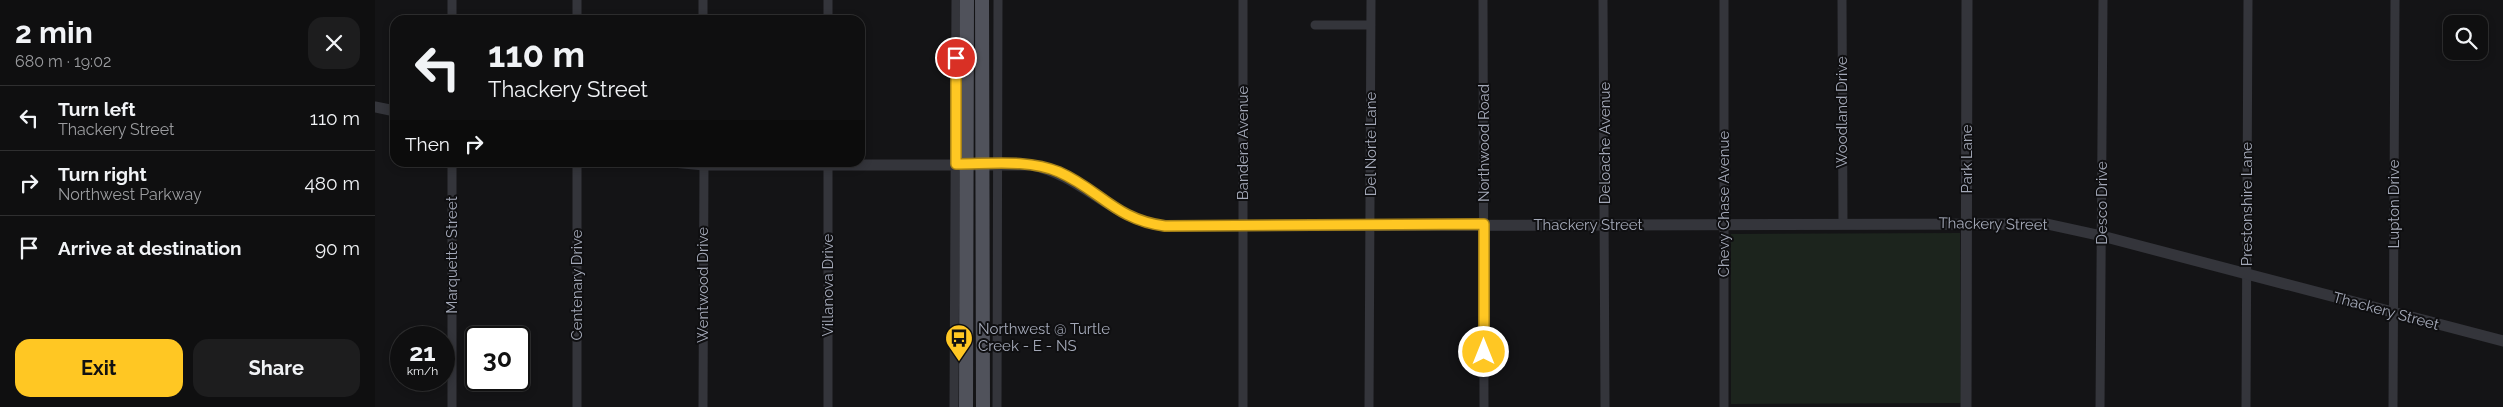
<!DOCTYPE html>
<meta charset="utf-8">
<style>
body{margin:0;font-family:Raleway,sans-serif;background:#1d1d1e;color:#f1f3f6;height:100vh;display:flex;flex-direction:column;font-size:19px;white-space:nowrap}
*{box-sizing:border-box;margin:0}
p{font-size:16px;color:#9b9c9f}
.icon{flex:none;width:28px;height:28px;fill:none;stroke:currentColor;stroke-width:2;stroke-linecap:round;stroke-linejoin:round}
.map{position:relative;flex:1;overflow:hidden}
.sheet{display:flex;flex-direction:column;background:#0f0f10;width:375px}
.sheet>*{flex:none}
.guide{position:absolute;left:15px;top:15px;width:475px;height:152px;border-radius:15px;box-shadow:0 2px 8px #0003,0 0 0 1px #2f2f30;background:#0f0f10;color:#f1f3f6;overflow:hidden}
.fabs{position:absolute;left:2068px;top:15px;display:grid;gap:10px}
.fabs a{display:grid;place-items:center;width:45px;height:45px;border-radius:10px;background:#0f0f10;box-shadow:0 2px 8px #0003,0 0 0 1px #2f2f30;font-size:25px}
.speed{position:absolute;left:15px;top:326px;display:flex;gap:10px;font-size:25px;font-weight:700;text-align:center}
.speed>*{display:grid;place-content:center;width:65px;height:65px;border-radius:50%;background:#0f0f10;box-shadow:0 2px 8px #0003,0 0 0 1px #2f2f30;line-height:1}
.speed small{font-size:12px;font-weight:400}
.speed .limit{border:2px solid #111;border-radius:8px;background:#fff;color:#111}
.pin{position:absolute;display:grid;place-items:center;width:42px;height:42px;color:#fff;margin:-21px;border:2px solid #fff;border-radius:50%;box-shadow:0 1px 5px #0007}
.me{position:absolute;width:55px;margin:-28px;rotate:0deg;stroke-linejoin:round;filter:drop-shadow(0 0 4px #0008)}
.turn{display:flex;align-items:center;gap:18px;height:105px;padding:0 15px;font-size:22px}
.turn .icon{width:65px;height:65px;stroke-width:2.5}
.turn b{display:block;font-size:35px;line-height:42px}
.then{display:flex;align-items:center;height:48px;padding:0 15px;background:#0003;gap:10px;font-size:19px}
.round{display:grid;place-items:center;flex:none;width:52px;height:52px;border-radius:15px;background:#1d1d1e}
.head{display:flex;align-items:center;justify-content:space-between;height:85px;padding:0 15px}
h1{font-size:30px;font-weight:700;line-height:38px}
.action{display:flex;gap:10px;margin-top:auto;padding:10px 15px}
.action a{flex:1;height:58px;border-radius:15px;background:#ffc723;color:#111;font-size:20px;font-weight:700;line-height:58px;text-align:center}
.action a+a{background:#1d1d1e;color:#f1f3f6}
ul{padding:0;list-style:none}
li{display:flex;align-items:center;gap:15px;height:65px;padding:0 15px;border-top:1px solid #2f2f30}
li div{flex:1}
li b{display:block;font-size:19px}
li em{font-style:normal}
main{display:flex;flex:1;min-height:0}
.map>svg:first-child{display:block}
.green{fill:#1c241d}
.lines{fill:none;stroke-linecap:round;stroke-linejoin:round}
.minor{stroke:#34353b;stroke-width:9}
.tertiary{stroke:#34353b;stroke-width:11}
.primary{stroke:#50525b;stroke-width:14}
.route-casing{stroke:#a68117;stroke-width:12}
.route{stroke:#ffc723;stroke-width:9}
.labels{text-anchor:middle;stroke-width:4;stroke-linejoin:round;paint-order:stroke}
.street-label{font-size:15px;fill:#a4a9b8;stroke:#0f0f11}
.poi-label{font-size:15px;fill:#a4a9b8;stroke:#0f0f11;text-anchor:start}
</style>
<main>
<section class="sheet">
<div class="head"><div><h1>2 min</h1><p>680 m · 19:02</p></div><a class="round"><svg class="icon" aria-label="close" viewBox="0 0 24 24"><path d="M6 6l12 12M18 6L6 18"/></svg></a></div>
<ul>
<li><svg class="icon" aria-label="left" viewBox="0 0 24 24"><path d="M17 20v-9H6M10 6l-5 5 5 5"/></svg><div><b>Turn left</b><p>Thackery Street</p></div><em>110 m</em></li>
<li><svg class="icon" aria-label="right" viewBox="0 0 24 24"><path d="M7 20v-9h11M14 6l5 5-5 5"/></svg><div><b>Turn right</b><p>Northwest Parkway</p></div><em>480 m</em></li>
<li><svg class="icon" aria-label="arrive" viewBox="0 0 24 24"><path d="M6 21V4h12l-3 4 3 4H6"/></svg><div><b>Arrive at destination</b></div><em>90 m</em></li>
</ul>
<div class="action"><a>Exit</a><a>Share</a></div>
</section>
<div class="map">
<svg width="2128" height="407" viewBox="0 0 2128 407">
<rect width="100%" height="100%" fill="#141416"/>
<!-- green -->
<path class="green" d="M1585 233 1586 403 1356 404V234Z"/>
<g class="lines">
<!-- minor -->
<path class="minor" d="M77 0V20
M202 0V20
M328 0V20
M453 0V20
M868 0V407
M1108 0 1109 407
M1228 0 1230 407
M1349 0V407
M1467 0 1468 224
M940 25H996
M77 162V407
M202 162V407
M453 162V407
M328 407 329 162
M579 407 581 0
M622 407 623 0
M994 407 996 0
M1725 407 1728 0
M1871 407 1873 0
M2018 407 2020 0"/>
<!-- tertiary -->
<path class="tertiary" d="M0 107 20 111
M298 162 329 165H656C708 175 736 220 790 226L1672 224 1727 236 2128 341
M1591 407 1592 0"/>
<!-- primary -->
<path class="primary" d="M607 0 608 407
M591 407 592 0"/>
</g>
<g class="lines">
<!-- route casing -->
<g class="route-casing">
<path id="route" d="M581 58V164C615 164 653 159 684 172 725 190 741 220 790 226L1109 224V352"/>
</g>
<!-- route -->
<use href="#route" class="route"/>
</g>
<!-- icons -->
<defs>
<g id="bus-pin" transform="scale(1.4375)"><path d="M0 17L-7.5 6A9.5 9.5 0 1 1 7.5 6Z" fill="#ffc723" stroke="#0f0f11"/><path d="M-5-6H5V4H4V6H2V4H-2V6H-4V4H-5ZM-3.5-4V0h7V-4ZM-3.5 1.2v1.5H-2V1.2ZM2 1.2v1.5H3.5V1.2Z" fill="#111"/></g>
</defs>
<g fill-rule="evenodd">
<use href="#bus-pin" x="584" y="338"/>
</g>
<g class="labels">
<!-- street labels -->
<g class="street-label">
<text transform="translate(1467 112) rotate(-90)" y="5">Woodland Drive</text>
<text transform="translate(868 143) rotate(-90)" y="5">Bandera Avenue</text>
<text transform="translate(1109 143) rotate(-90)" y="5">Northwood Road</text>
<text transform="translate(1230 143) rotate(-90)" y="5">Deloache Avenue</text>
<text transform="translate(996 144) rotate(-90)" y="5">Del Norte Lane</text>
<text transform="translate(1592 159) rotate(-90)" y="5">Park Lane</text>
<text transform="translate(1727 203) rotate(-90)" y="5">Desco Drive</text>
<text transform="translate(1349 204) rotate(-90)" y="5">Chevy Chase Avenue</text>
<text transform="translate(1872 204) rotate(-90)" y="5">Prestonshire Lane</text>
<text transform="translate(2019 204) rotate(-90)" y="5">Lupton Drive</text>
<text transform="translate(1618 224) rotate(1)" y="5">Thackery Street</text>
<text x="1213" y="230">Thackery Street</text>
<text transform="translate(77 255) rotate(-90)" y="5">Marquette Street</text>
<text transform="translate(202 285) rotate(-90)" y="5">Centenary Drive</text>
<text transform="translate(328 285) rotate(-90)" y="5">Wentwood Drive</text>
<text transform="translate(453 285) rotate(-90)" y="5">Villanova Drive</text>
<text transform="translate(2011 311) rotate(15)" y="5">Thackery Street</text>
</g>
<!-- poi labels -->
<g class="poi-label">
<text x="603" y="334">Northwest @ Turtle<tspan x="603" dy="17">Creek - E - NS</tspan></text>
</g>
</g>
</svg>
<div class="fabs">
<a><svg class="icon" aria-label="search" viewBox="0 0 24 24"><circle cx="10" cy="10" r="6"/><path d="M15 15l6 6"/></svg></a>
</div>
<div class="speed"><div>21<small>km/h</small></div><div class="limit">30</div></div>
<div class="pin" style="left:581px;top:58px;background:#d93025"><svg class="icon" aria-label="arrive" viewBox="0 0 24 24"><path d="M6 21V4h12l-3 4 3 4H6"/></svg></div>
<svg class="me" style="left:1109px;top:352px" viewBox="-20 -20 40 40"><circle r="17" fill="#ffc723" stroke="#fff" stroke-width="3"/><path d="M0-11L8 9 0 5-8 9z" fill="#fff"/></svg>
<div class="guide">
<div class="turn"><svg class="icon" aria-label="left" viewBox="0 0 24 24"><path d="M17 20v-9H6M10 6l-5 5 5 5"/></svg><div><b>110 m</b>Thackery Street</div></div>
<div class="then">Then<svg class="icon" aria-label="right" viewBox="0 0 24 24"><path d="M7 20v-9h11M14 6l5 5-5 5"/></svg></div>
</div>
</div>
</main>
